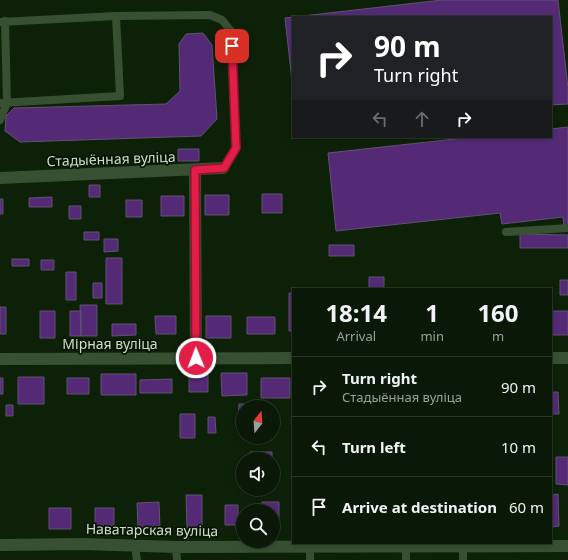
<!DOCTYPE html>
<meta charset="utf-8">
<style>
body{margin:0;font-family:"Noto Sans",sans-serif;background:#132211;color:#f1f3f6;height:100vh;display:flex;flex-direction:column;font-size:15px;white-space:nowrap}
*{box-sizing:border-box;margin:0}
p{font-size:13px;color:#99a09b}
.icon{flex:none;width:22px;height:22px;fill:none;stroke:currentColor;stroke-width:2;stroke-linecap:round;stroke-linejoin:round}
.map{position:relative;flex:1;overflow:hidden}
.side{position:absolute;left:292px;top:288px;width:260px;height:256px;display:flex;flex-direction:column;background:#0a1907;border-radius:0px;box-shadow:0 2px 6px #0003,0 0 0 1px #2a3828}
.side>*{flex:none}
.banner{position:absolute;left:292px;top:16px;width:260px;height:122px;border-radius:0px;box-shadow:0 2px 6px #0003,0 0 0 1px #2a3828;background:#202124;color:#fff;overflow:hidden}
.needle{width:26px;rotate:17deg}
.tools{position:absolute;left:236px;top:400px;display:grid;gap:8px}
.tools a{display:grid;place-items:center;width:44px;height:44px;border-radius:50%;background:#0a1907;box-shadow:0 2px 6px #0003,0 0 0 1px #2a3828;font-size:20px}
.pin{position:absolute;display:grid;place-items:center;width:34px;height:34px;color:#fff;margin:-17px;border-radius:8px;box-shadow:0 2px 6px #0006}
.me{position:absolute;width:44px;margin:-22px;rotate:359deg;stroke-linejoin:round;filter:drop-shadow(0 0 3px #0008)}
.turn{display:flex;align-items:center;gap:14px;height:84px;padding:0 16px;font-size:18px}
.turn .icon{width:52px;height:52px;stroke-width:2.5}
.turn b{display:block;font-size:28px;line-height:34px}
.lanes{display:flex;align-items:center;height:38px;padding:0 16px;background:#0003;justify-content:center;gap:20px;direction:ltr}
.lanes .off{opacity:.35}
.eta{display:flex;justify-content:space-evenly;align-items:center;height:68px;text-align:center}
.eta b{font-size:24px;font-weight:700;line-height:28px}
ul{padding:0;list-style:none}
li{display:flex;align-items:center;gap:12px;height:60px;padding:0 16px;border-top:1px solid #2a3828}
li div{flex:1}
li b{display:block;font-size:15px}
li em{font-style:normal}
.map>svg:first-child{display:block}
.building{fill:#542a77;stroke:#605270}
.lines{fill:none;stroke-linecap:round;stroke-linejoin:round}
.lane{stroke:#375032;stroke-width:8}
.street{stroke:#375032;stroke-width:12}
.route-casing{stroke:#92132f;stroke-width:10}
.route{stroke:#e11d48;stroke-width:7}
.labels{text-anchor:middle;stroke-width:3.5;stroke-linejoin:round;paint-order:stroke}
.street-label{font-size:14px;fill:#d1dece;stroke:#051702}
</style>
<div class="map">
<svg width="568" height="560" viewBox="0 0 568 560">
<rect width="100%" height="100%" fill="#0d2109"/>
<!-- building -->
<path class="building" d="M442 0H558L568 88V104L551 105V17H293V90L285 18Z
M203 33 212 45 217 119 201 136 20 142 5 131 6 116 14 108 166 104 180 91 179 44 186 34Z
M568 127V225L564 226 563 217 502 224 500 213 336 231 328 153 473 137H551V129Z
M178 149H199V161H178Z
M89 185H100V197H89Z
M262 194H282V213H262Z
M205 195H229V215H205Z
M161 196H184V216H161Z
M52 197V207H29V198Z
M0 199H3V214H0Z
M126 200H142V217H126Z
M69 206H81V219H69Z
M84 232H99V240H84Z
M520 234 568 235V248H520Z
M104 239H118V251L104 252Z
M329 245H354V256H329Z
M106 258H122V304H106Z
M12 259H29V266H12Z
M41 260H54V270H41Z
M66 272H76V300H66Z
M369 277H384V289H369Z
M560 280H568V295H560Z
M93 283H102V298H93Z
M289 293H293V331H289Z
M80 305H97V336H81Z
M0 307H6V334H0Z
M40 311H55V338H40Z
M70 311H81V336H70Z
M552 311H568V335H552Z
M155 316H176V334H156Z
M206 316H231V338H206Z
M247 317H275V334H247Z
M112 324H136V335L112 336Z
M221 373H247V395L222 396Z
M101 374H136V395H101Z
M189 375H208V392H189Z
M18 377H44V404H18Z
M0 378H3V394H0Z
M67 378H89V394H67Z
M261 378H290V398H261Z
M172 379V393H140V380Z
M551 392H558L559 414H551Z
M239 404H254V407H243V417H238Z
M6 405H13V416H6Z
M180 414H195V438H180Z
M208 417H215L216 433H208Z
M250 452H272V459H250Z
M556 457H568V485L556 484Z
M558 494 559 526 551 527V495Z
M186 495H202V528H187Z
M159 502 160 527H138L137 503Z
M262 502H279V525H273V511H262Z
M225 505H238V525H225Z
M49 508H71V529H49Z
M95 508H114V526H95Z"/>
<g class="lines">
<!-- lane -->
<path class="lane" d="M116 16 210 15 222 20 232 32 236 147 223 168
M0 22 116 16 120 96 0 103
M0 120 7 103 5 21
M506 232 568 228
M135 546 137 560
M176 547 177 560
M310 547V560
M463 547V560
M406 560V547"/>
<!-- street -->
<path class="street" d="M195 170 196 358
M0 178 223 168
M551 358H568
M0 359 293 358
M0 545 83 544 176 547 568 546"/>
</g>
<g class="lines">
<!-- route casing -->
<g class="route-casing">
<path id="route" d="M196 358 195 170 224 168 236 148 232 46"/>
</g>
<!-- route -->
<use href="#route" class="route"/>
</g>
<g class="labels">
<!-- street labels -->
<g class="street-label">
<text transform="translate(111 159) rotate(-2)" y="5">Стадыённая вуліца</text>
<text x="110" y="349">Мірная вуліца</text>
<text transform="translate(152 530) rotate(1)" y="5">Наватарская вуліца</text>
</g>
</g>
</svg>
<div class="tools">
<a><svg class="needle" viewBox="-14 -14 28 28"><path d="M0-13l5 13h-10z" fill="#e53935"/><path d="M0 13l5-13h-10z" fill="#99a09b"/></svg></a>
<a><svg class="icon" aria-label="sound" viewBox="0 0 24 24"><path d="M4 9h4l5-4v14l-5-4H4zM17 9q2 3 0 6"/></svg></a>
<a><svg class="icon" aria-label="search" viewBox="0 0 24 24"><circle cx="10" cy="10" r="6"/><path d="M15 15l6 6"/></svg></a>
</div>
<div class="pin" style="left:232px;top:46px;background:#d93025"><svg class="icon" aria-label="arrive" viewBox="0 0 24 24"><path d="M6 21V4h12l-3 4 3 4H6"/></svg></div>
<svg class="me" style="left:196px;top:358px" viewBox="-20 -20 40 40"><circle r="17" fill="#e11d48" stroke="#fff" stroke-width="3"/><path d="M0-11L8 9 0 5-8 9z" fill="#fff"/></svg>
<div class="banner">
<div class="turn"><svg class="icon" aria-label="right" viewBox="0 0 24 24"><path d="M7 20v-9h11M14 6l5 5-5 5"/></svg><div><b>90 m</b>Turn right</div></div>
<div class="lanes"><svg class="icon off" aria-label="left" viewBox="0 0 24 24"><path d="M17 20v-9H6M10 6l-5 5 5 5"/></svg><svg class="icon off" aria-label="ahead" viewBox="0 0 24 24"><path d="M12 20V5M6 11l6-6 6 6"/></svg><svg class="icon" aria-label="right" viewBox="0 0 24 24"><path d="M7 20v-9h11M14 6l5 5-5 5"/></svg></div>
</div>
<section class="side">
<div class="eta">
<div><b>18:14</b><p>Arrival</p></div>
<div><b>1</b><p>min</p></div>
<div><b>160</b><p>m</p></div>
</div>
<ul>
<li><svg class="icon" aria-label="right" viewBox="0 0 24 24"><path d="M7 20v-9h11M14 6l5 5-5 5"/></svg><div><b>Turn right</b><p>Стадыённая вуліца</p></div><em>90 m</em></li>
<li><svg class="icon" aria-label="left" viewBox="0 0 24 24"><path d="M17 20v-9H6M10 6l-5 5 5 5"/></svg><div><b>Turn left</b></div><em>10 m</em></li>
<li><svg class="icon" aria-label="arrive" viewBox="0 0 24 24"><path d="M6 21V4h12l-3 4 3 4H6"/></svg><div><b>Arrive at destination</b></div><em>60 m</em></li>
</ul>
</section>
</div>
